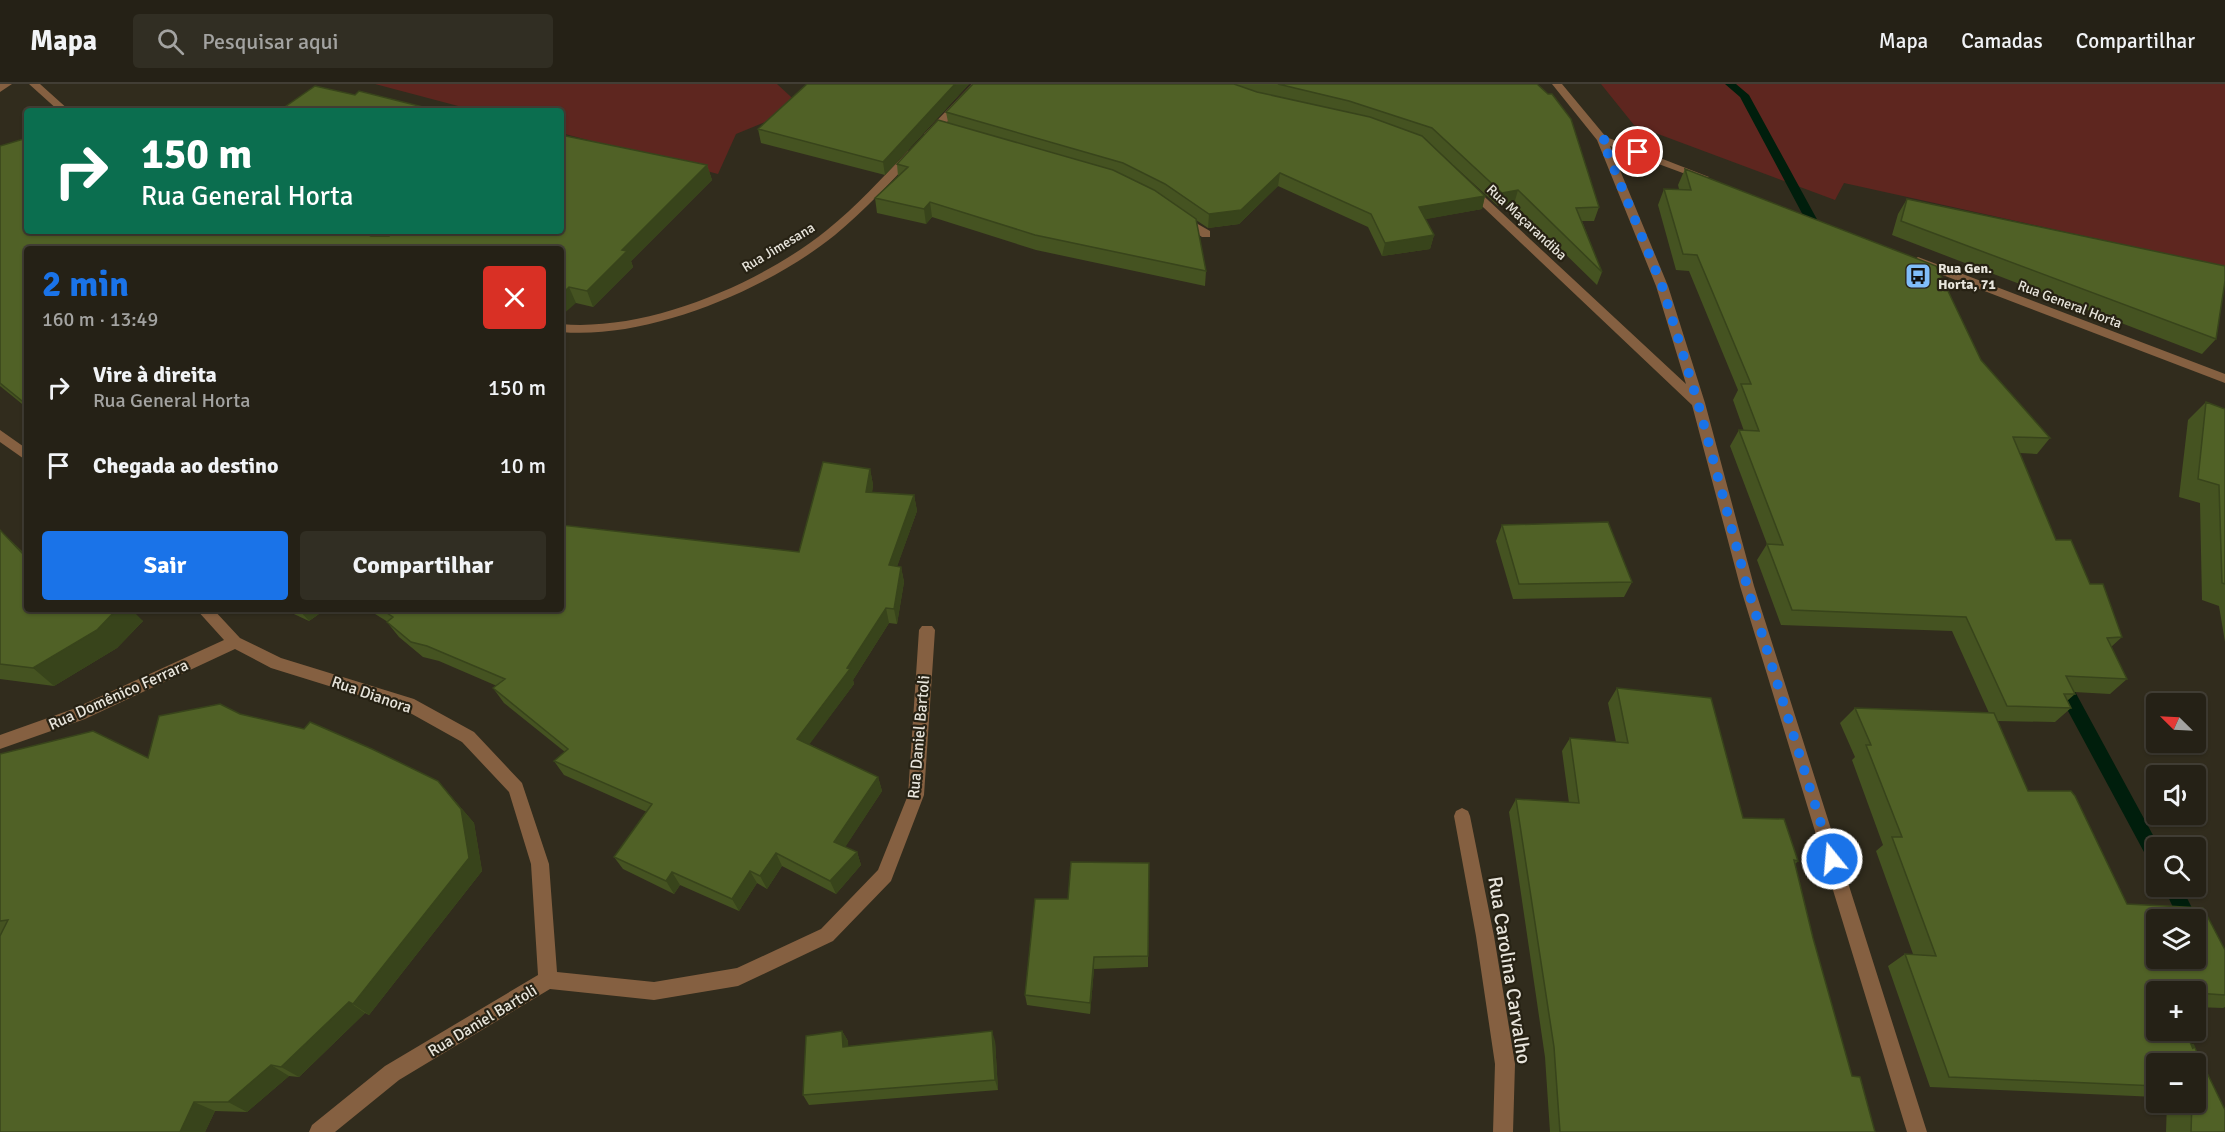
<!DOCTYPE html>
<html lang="pt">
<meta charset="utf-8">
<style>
body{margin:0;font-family:Signika,sans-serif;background:#312e23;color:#f1f3f6;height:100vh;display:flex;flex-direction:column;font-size:22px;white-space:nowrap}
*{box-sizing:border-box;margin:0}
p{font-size:20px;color:#a3a3a1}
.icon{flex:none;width:33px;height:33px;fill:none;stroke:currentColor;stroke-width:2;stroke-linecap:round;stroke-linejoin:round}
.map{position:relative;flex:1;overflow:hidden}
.sheet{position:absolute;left:24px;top:162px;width:540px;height:366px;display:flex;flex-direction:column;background:#252116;border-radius:6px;box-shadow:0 2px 4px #0004,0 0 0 2px #423e35}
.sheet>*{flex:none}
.top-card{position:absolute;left:24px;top:24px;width:540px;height:126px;border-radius:6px;box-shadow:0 2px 4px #0004,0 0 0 2px #423e35;background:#0b6e4f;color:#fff;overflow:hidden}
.needle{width:39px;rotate:294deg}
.controls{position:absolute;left:2146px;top:609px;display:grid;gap:12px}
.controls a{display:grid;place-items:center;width:60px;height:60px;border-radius:6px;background:#252116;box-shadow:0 2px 4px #0004,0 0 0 2px #423e35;font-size:30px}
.pin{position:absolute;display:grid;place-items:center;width:51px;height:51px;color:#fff;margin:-26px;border:3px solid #fff;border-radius:50%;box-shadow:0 2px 6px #0007}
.me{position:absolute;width:66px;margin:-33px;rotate:343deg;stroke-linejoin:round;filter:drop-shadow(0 0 4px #0008)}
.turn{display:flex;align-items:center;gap:21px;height:126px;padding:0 18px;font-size:27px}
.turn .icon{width:78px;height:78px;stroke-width:2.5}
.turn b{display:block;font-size:42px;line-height:51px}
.round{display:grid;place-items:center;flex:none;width:63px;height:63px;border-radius:6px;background:#312e23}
.head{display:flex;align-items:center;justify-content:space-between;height:102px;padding:0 18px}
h1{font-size:36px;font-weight:800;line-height:45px;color:#1a73e8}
.action{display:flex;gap:12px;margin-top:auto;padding:12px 18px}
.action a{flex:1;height:69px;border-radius:6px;background:#1a73e8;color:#fff;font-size:24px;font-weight:800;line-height:69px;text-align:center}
.action a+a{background:#312e23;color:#f1f3f6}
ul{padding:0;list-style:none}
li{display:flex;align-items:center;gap:18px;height:78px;padding:0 18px}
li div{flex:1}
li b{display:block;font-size:22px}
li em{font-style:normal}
header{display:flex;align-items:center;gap:36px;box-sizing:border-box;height:84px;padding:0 30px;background:#252116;border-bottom:2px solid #423e35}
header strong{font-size:28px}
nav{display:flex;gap:33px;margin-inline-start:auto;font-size:21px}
.search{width:420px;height:54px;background:#312e23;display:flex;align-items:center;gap:15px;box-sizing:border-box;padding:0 21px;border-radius:6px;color:#a3a3a1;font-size:22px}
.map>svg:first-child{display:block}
.green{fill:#5e261f}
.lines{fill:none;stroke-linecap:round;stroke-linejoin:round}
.stream{fill:#001e0c;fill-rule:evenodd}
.street{fill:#856041;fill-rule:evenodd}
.wall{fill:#455321}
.shaded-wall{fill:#38441b}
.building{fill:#506126;stroke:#38441b;stroke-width:1.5;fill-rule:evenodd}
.route{stroke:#1a73e8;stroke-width:10;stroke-dasharray:0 18}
.labels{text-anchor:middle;stroke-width:4.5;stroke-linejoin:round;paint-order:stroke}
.far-street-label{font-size:14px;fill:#e8e5dc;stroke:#272214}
.far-poi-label{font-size:14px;font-weight:bold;fill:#e8e5dc;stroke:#272214;text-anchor:start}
.street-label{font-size:16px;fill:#e8e5dc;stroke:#272214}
.near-street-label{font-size:20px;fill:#e8e5dc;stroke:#272214}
</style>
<header>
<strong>Mapa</strong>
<div class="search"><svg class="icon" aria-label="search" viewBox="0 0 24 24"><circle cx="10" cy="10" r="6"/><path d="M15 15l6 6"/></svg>Pesquisar aqui</div>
<nav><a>Mapa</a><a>Camadas</a><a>Compartilhar</a></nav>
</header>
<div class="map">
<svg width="2225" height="1048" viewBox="0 0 2225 1048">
<rect width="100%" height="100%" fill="#312c1d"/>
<!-- green -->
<path class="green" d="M375 0H777L802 23 736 50 718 90 561 49V27H477Z
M1601 0H2225V183L1844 99 1835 116 1634 41Z"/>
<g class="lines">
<!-- stream -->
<path class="stream" d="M1725 0H1736L1749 11 1825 150 1823 153H1815L1813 150 1740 13Z
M2060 589 2066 591 2160 764H2157V783L2151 781 2054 601 2052 596 2054 591Z
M2163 802H2181L2198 836 2196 840V836H2179Z"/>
<!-- street -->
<path class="street" d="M0 0H12L0 8Z
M29 0H40L70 27H59Z
M972 0H983L932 54H924V50Z
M1552 0H1562L1606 53 1709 93 1703 96 1699 95 1610 62 1668 202 1705 319 1754 502 1927 1048H1907L1740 502 1692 321 1464 105 1470 102 1474 103 1686 300 1656 202 1597 56Z
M912 66 916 67V71C890 99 864 127 835 151 767 206 648 256 561 248V240C647 248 760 200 827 146 856 123 882 94 908 67Z
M1182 131 1210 147V153H1202L1178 136 1176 134Z
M1918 173 2225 290V299L1914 180 1912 177Z
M0 346 27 365V377L0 358Z
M196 525H213L240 554 281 574 414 615 474 648 522 699 549 780 557 888 654 898 737 884 821 845 878 786 908 711 919 546 922 542H932L935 546 924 711 891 797 833 857 738 902 654 916 550 905 399 996 335 1048H309L312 1041 385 982 538 891 531 780 509 708 462 658 403 625 271 584 235 565 85 635 0 665V651L73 625 224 556Z
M1462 724 1468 727 1470 732 1494 852 1515 980 1513 1048H1493L1495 980 1476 852 1454 732 1456 727Z"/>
</g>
<!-- wall -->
<path class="wall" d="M969 0 885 91 761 59 758 45Z
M973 0H1537L1599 123 1594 137H1582L1602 188 1597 201 1514 120 1498 122 1427 57 1485 112 1482 125 1425 135 1434 151 1430 165 1382 172 1368 143 1278 102 1239 140 1208 144 1196 136 1206 187 1205 202 1036 166 932 133 926 140 877 129 875 114 898 92 897 80 948 38 946 28Z
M0 62 27 147H561L707 81 712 96 631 177 633 183 593 223 576 219 27 165V324L0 302Z
M1685 85 1981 276 2050 354 2037 370 2020 369 2056 456 2090 500 2122 553 2111 563 2127 595 2110 610 2074 608 2075 610 2067 617 2071 624 2055 638 1997 637 2028 707 2127 820 2225 866V923L2223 924 2196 923V908H2157L2191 961 2193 960 2225 1048H2166L2167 1018H2192L2196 980H2157V1013L1930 1003 1888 882 1905 870H1913L1876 767 1883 761 1852 676 1855 673 1840 639 1855 624 1989 629 1952 547 1781 541 1757 476 1767 460 1730 362 1739 346 1744 347 1733 316 1738 306 1689 187 1676 186 1658 121 1664 105H1679L1678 101Z
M1907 115 2216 255 2202 270 1892 151 1898 130Z
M2206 318 2225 325V558L2219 522 2202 516 2200 419 2179 413 2188 336Z
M870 385 873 401 872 408 914 411 917 427 897 482 901 483 904 498 897 540 889 539 853 596 854 600 809 660 878 693 882 707 845 763 857 768 861 781 836 810 782 782 767 805 757 799 739 827 680 801 674 810 623 785 614 773 647 728 564 691 554 677 565 668 504 619 493 604 497 602 439 577 423 573 399 553 387 538H388L367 525H561L799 468Z
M1502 441 1632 498 1624 513 1513 515 1496 457Z
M0 446 25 470 143 537 117 564 54 602 0 595Z
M283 525H326L309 537Z
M1617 604 1743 734 1798 777 1795 780 1813 854 1852 992 1875 1048H1550L1545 973 1509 728 1516 715 1569 719 1562 667 1570 654 1616 658 1608 619Z
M240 630 438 697 474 739 482 787 369 931 365 929 299 993 289 992 247 1028 215 1027 205 1048 0 851V670L148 674Z
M1035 815 1148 872V883L1094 885 1090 930 1027 921 1025 911Z
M842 947 848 957V962L995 957 998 1006 809 1021 803 1011Z"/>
<!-- shaded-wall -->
<path class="shaded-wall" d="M955 0H969L885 91 883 78Z
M707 81 712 96 631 177 633 183 593 223 587 207 622 166Z
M1280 89 1278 102 1239 140 1208 144 1209 130Z
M1518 106 1514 120 1498 122 1502 109Z
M1485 112 1482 125 1416 137 1419 123Z
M930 118 932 133 926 140 924 125Z
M1434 151 1430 165 1382 172 1385 159Z
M569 203 576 219 561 232V211Z
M870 385 873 401 870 424 866 408Z
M914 411 917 427 892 497 889 481Z
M901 483 904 498 897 540 894 525Z
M886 524 889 539 853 596 854 600 803 669 797 655 847 584Z
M117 525H131L143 537 117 564 54 602 33 584Z
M298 525H326L309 537Z
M878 693 882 707 840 771 834 758Z
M438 697 474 739 482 787 369 931 353 920Z
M857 768 861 781 836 810 830 797Z
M776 769 782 782 767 805 760 792Z
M750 787 757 799 739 827 732 815Z
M672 788 680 801 674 810 666 797Z
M1094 873V885L1090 930V919Z
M349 918 365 929 299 993 281 983Z
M842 947 848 957 849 973 843 963Z
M992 947 995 957 998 1006 995 996Z
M271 981 289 992 247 1028 228 1018Z
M194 1018 215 1027 205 1048H180Z"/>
<!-- building -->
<path class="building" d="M807 0H955L883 78 758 45Z
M973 0H1234L1257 8 1370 33 1422 52 1485 112 1419 123 1434 151 1385 159 1371 130 1280 89 1241 126 1209 130 1165 100 1123 79 946 28Z
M1278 0H1537L1548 10H1552L1571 35 1599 123 1576 124 1602 188 1518 106 1502 109 1432 44 1349 17Z
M315 2 355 11 359 7 439 27H279Z
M938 36 1113 86 1154 106 1196 135 1206 187 1035 151 930 118 924 125 875 114 908 83 897 80Z
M561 51 707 81 622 166 627 167 587 207 569 203 561 211V165H27V321L0 299V62L27 54V147H360L371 152H389L392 149 387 147H561Z
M1685 85 1936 182 1981 276 2050 354 2013 353 2056 456H2071L2090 500H2103L2122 553 2107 554 2127 595 2066 592 2075 610H2064L2071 624 2007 622 1966 533 1792 526 1767 460 1783 461 1739 346 1759 347 1741 300H1751L1697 171 1683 170 1664 105 1691 106Z
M1907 115 2225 182V197L2216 255 1901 137Z
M2206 318 2225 325V500L2222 499 2219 401 2198 395Z
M823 378 870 385 866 408 914 411 889 481 901 483 894 525 886 524 847 584 850 585 797 655 878 693 834 758 857 768 830 797 776 769 760 792 750 787 732 815 672 788 666 797 614 773 652 720 554 677 568 665 493 604 505 595 427 562 411 558 387 538 393 533 381 525H561V441L799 468Z
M1608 438 1632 498 1519 500 1502 441Z
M0 446 24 471 27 469V525H117L97 546 33 584 0 580Z
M1617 604 1711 614 1743 734 1784 735 1798 777 1794 776 1813 854 1852 992 1860 993 1875 1048H1560L1554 963 1516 715 1579 719 1570 654 1628 659Z
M220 620 240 630 304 645 310 638 372 665 438 697 461 725 469 774 353 920 349 918 281 983 271 981 228 1018H194L180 1048H0V852L8 836 0 837V670L93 647 148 674 159 632Z
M1855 624 1994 629 2028 707H2071L2075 712 2127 820 2203 824 2225 866V911L2196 909V908H2157V946H2185L2193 965V960L2225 1026V1048H2191L2192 1018H2196V980H2157V1002L1949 993 1905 870 1936 872 1892 753H1902L1866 661H1871ZM2157 836H2196V874H2157Z
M1071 778 1149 779 1148 872 1094 873 1090 919 1025 911 1035 815H1068Z
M842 947 843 963 992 947 995 996 803 1011 806 952Z"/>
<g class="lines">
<!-- route -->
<path class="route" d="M1638 68 1602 55 1662 202 1698 319 1747 502 1832 775"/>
</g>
<!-- icons -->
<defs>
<g id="bus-square" transform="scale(1.35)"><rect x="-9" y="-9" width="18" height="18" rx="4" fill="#80bdfa" stroke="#272214"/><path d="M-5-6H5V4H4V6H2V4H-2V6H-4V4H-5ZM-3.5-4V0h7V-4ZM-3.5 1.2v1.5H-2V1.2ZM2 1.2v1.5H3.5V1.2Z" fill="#111"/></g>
</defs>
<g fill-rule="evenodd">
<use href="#bus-square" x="1918" y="192"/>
</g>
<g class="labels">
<!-- far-street labels -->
<g class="far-street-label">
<text transform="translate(1527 138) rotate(43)" y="5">Rua Maçarandiba</text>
<text transform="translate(778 163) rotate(-31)" y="5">Rua Jimesana</text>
<text transform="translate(2070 220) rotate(21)" y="5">Rua General Horta</text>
</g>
<!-- far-poi labels -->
<g class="far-poi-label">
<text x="1938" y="189">Rua Gen.<tspan x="1938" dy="16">Horta, 71</tspan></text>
</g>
<!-- street labels -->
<g class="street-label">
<text transform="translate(118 610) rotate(-24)" y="6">Rua Domênico Ferrara</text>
<text transform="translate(372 610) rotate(19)" y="6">Rua Dianora</text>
<text transform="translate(918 653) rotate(-85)" y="6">Rua Daniel Bartoli</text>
<text transform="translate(482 936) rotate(-31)" y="6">Rua Daniel Bartoli</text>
</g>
<!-- near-street labels -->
<g class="near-street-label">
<text transform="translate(1510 886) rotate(81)" y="7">Rua Carolina Carvalho</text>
</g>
</g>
</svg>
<div class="controls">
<a><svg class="needle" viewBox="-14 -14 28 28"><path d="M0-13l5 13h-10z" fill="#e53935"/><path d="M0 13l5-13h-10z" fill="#a3a3a1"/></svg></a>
<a><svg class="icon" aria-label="sound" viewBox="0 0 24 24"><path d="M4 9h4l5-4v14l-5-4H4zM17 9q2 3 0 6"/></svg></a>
<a><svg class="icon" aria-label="search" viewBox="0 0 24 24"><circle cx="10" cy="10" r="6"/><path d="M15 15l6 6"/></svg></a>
<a><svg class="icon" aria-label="layers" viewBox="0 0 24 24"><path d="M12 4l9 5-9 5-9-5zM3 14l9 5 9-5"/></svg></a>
<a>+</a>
<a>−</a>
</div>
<div class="pin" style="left:1638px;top:68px;background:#d93025"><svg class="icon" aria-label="arrive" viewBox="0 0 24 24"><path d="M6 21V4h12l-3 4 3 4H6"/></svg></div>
<svg class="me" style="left:1832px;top:775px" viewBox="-20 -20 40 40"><circle r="17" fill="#1a73e8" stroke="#fff" stroke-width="3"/><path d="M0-11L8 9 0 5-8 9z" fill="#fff"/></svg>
<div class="top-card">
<div class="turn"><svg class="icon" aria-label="right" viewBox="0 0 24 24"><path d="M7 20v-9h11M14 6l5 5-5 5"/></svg><div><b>150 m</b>Rua General Horta</div></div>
</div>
<section class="sheet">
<div class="head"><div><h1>2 min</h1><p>160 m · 13:49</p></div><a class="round" style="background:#d93025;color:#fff"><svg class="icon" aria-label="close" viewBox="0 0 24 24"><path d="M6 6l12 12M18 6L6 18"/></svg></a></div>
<ul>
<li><svg class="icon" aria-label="right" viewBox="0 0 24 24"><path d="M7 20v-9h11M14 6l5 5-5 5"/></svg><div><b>Vire à direita</b><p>Rua General Horta</p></div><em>150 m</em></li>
<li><svg class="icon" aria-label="arrive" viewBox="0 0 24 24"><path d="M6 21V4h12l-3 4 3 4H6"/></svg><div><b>Chegada ao destino</b></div><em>10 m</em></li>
</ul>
<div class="action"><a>Sair</a><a>Compartilhar</a></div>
</section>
</div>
